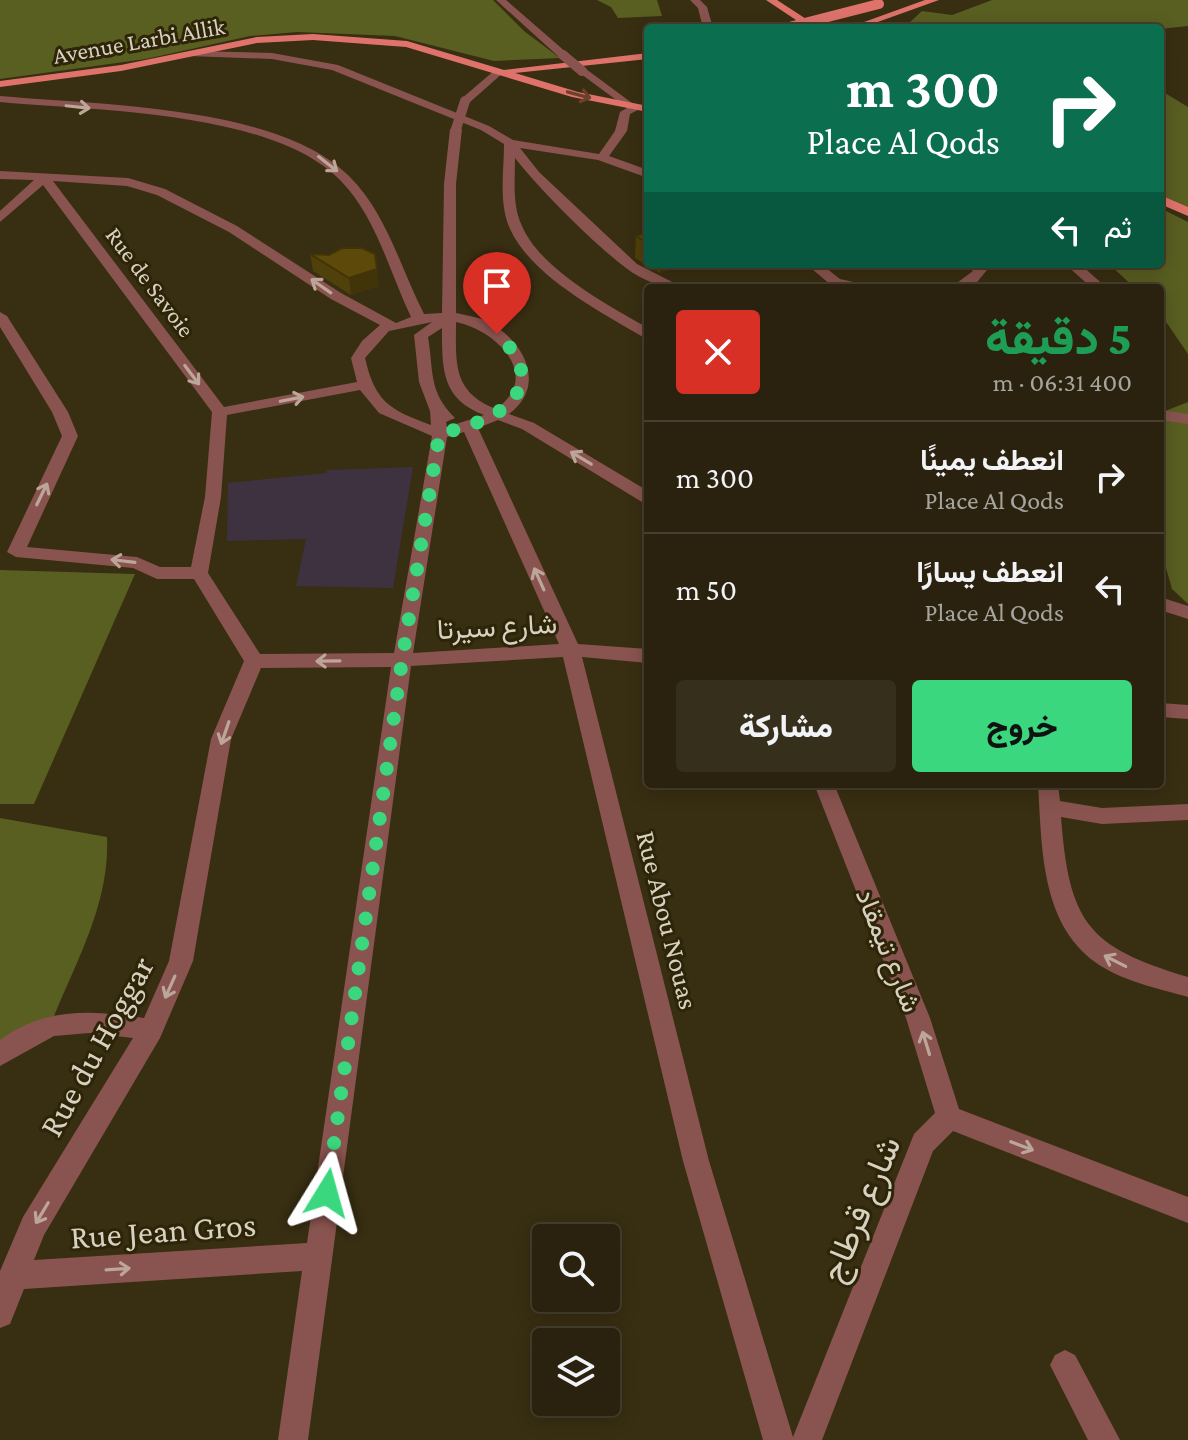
<!DOCTYPE html>
<html lang="ar">
<meta charset="utf-8">
<style>
body{margin:0;font-family:"Crimson Pro",Vazirmatn,serif;background:#362f1c;color:#f1f3f6;direction:rtl;height:100vh;display:flex;flex-direction:column;font-size:30px;white-space:nowrap}
*{box-sizing:border-box;margin:0}
p{font-size:26px;color:#a5a49e}
.icon{flex:none;width:44px;height:44px;fill:none;stroke:currentColor;stroke-width:2;stroke-linecap:round;stroke-linejoin:round}
.map{position:relative;flex:1;overflow:hidden;direction:ltr}
.details{position:absolute;left:644px;top:284px;width:520px;height:504px;display:flex;flex-direction:column;background:#2a220e;border-radius:8px;box-shadow:0 4px 20px #0003,0 0 0 2px #463f2e;direction:rtl}
.details>*{flex:none}
.guide{position:absolute;left:644px;top:24px;width:520px;height:244px;border-radius:8px;box-shadow:0 4px 20px #0003,0 0 0 2px #463f2e;direction:rtl;background:#0b6e4f;color:#fff;overflow:hidden}
.tools{position:absolute;left:532px;top:1224px;display:grid;gap:16px}
.tools a{display:grid;place-items:center;width:88px;height:88px;border-radius:8px;background:#2a220e;box-shadow:0 4px 20px #0003,0 0 0 2px #463f2e;font-size:40px}
.pin{position:absolute;display:grid;place-items:center;width:68px;height:68px;color:#fff;margin:-82px -34px;border-radius:50% 50% 50% 0;rotate:-45deg;box-shadow:0 0 8px #0007}
.pin .icon{rotate:45deg}
.me{position:absolute;width:88px;margin:-44px;rotate:8deg;stroke-linejoin:round;filter:drop-shadow(0 0 6px #0008)}
.turn{display:flex;align-items:center;gap:28px;height:168px;padding:0 32px;font-size:36px}
.turn .icon{width:104px;height:104px;stroke-width:2.5}
.turn b{display:block;font-size:56px;line-height:68px}
.then{display:flex;align-items:center;height:76px;padding:0 32px;background:#0003;gap:16px;font-size:30px}
.round{display:grid;place-items:center;flex:none;width:84px;height:84px;border-radius:8px;background:#362f1c}
.head{display:flex;align-items:center;justify-content:space-between;height:136px;padding:0 32px}
h1{font-size:48px;font-weight:800;line-height:60px;color:#1e9e55}
.action{display:flex;gap:16px;margin-top:auto;padding:16px 32px}
.action a{flex:1;height:92px;border-radius:8px;background:#3bd77f;color:#111;font-size:32px;font-weight:800;line-height:92px;text-align:center}
.action a+a{background:#362f1c;color:#f1f3f6}
ul{padding:0;list-style:none}
li{display:flex;align-items:center;gap:24px;height:112px;padding:0 32px;border-top:2px solid #463f2e}
li div{flex:1}
li b{display:block;font-size:30px}
li em{font-style:normal}
.map>svg:first-child{display:block}
.education{fill:#3e3240}
.green{fill:#595e21}
.lines{fill:none;stroke-linecap:round;stroke-linejoin:round}
.minor{fill:#89544f;fill-rule:evenodd}
.major{fill:#df736c;fill-rule:evenodd}
.minor-bridge{stroke:#89544f;stroke-width:10}
.major-bridge{stroke:#df736c;stroke-width:10}
.wall{fill:#504009}
.shaded-wall{fill:#413408}
.building{fill:#5d4a0b;stroke:#413408;stroke-width:2}
.oneway{stroke:#6c402b}
.oneway2{stroke:#bca599}
.route{stroke:#3bd77f;stroke-width:14;stroke-dasharray:0 25.2}
.labels{text-anchor:middle;stroke-width:6;stroke-linejoin:round;paint-order:stroke}
.far-street-label{font-size:24px;fill:#d7d1c1;stroke:#2e2408}
.street-label{font-size:28px;fill:#d7d1c1;stroke:#2e2408}
.near-street-label{font-size:34px;fill:#d7d1c1;stroke:#2e2408}
</style>
<div class="map">
<svg width="1188" height="1440" viewBox="0 0 1188 1440">
<rect width="100%" height="100%" fill="#382e12"/>
<!-- education -->
<path class="education" d="M413 467 393 588 296 586 306 539 227 541 228 483 327 473V470Z"/>
<!-- green -->
<path class="green" d="M0 0H493L524 31 560 58 494 61 395 36 297 32 250 36 146 59 0 79Z
M597 0H657L662 16 618 18 611 7Z
M992 0H1188V26L1160 29 912 28 909 23 922 11 952 15Z
M1160 90 1188 107V209L1160 195Z
M1160 208 1188 222V354L1160 313V288H1135L1109 264H1160Z
M1188 402V604L1172 589 1160 547V413Z
M0 570 135 574 34 804H0Z
M0 818 107 837C110 901 78 958 54 1016L0 1042Z"/>
<g class="lines">
<!-- minor -->
<path class="minor" d="M496 0H506L567 53V57H559Z
M690 0H700L707 7 713 28H703L698 8Z
M193 51 272 53 338 65 489 126 513 140 599 154 615 131 620 112 627 108 577 71 586 69 640 109 630 114 627 131 609 156 648 170V178L598 160 520 148 539 172 637 264 684 288C664 288 642 281 626 268 592 242 541 191 515 158 515 180 512 205 522 226 541 270 608 305 648 328V338L643 337C599 311 527 274 508 224 499 199 504 170 504 144L481 130 332 70 272 59 189 56Z
M495 70 504 72 469 103H461V99Z
M0 96C97 105 278 105 349 176 386 212 401 269 424 314L442 313 444 184 450 129 456 126 462 129 456 184V313C468 316 481 317 492 324 526 344 546 387 509 414L534 423 648 491V503L642 502 522 429 498 420 478 428 578 644 648 649V663L582 657 709 1161 793 1437 914 1134 935 1113 906 1018 814 784H834L930 1018 959 1109 1188 1197V1223L953 1131 933 1151 822 1440H763L683 1161 563 657 411 666 308 1440H278L302 1271 24 1289 10 1324 0 1328V1271L23 1217 133 1038 89 1033 54 1036 0 1066V1040C45 1007 92 1010 144 1018L169 961 211 739 244 661 194 579H157L133 568 16 557 7 552 62 436 52 412 0 327V312L7 316 68 412 78 436 27 547 137 557 160 567H191L205 497 212 412 43 185 0 222V211L34 180 0 179V171L128 178 165 189 237 226 341 293 396 323 411 317C390 273 376 217 341 181 272 110 94 111 0 102ZM53 181 127 186 157 195 229 232 331 299 380 325 362 341 351 358 357 382 224 407ZM432 322 414 335 419 382 430 411 431 425C390 410 375 402 365 358L389 331ZM456 322C496 330 543 376 496 409 452 392 456 363 456 322ZM442 328C442 368 441 399 484 415L447 427 446 422 455 418C428 391 434 372 428 337ZM360 390 379 413 432 436 394 653 260 654 208 573 221 497 227 415ZM464 432 559 644 413 653 447 437ZM391 667 307 1243 34 1260 44 1235 160 1038 193 961 231 739 261 668Z
M806 264H821L840 279 880 288 831 285Z
M961 264H978L987 270 973 287 950 288 973 271Z
M1065 264H1080L1107 288H1092Z
M1160 410 1188 414V424L1160 420Z
M1160 597 1188 606V619L1160 610Z
M1160 703 1188 705V719L1160 717Z
M1038 784H1058L1060 801 1102 808 1188 804V820L1102 824 1061 817C1069 922 1087 947 1188 977V997C1157 988 1121 981 1095 962 1040 922 1042 845 1038 784Z
M1065 1350 1075 1355 1120 1440H1088L1050 1365 1055 1355Z"/>
<!-- major -->
<path class="major" d="M766 0H777L820 28H808Z
M925 0H939L861 28 853 26Z
M313 34 407 41 504 70 648 53V59L515 73 578 92 648 106V112L572 97 406 47 313 40 257 43 121 71 0 87V81L121 65 257 37Z
M1160 195 1188 207V216L1160 204Z"/>
<!-- minor-bridge -->
<path class="minor-bridge" d="M563 55 582 71
M456 129 465 101"/>
<!-- major-bridge -->
<path class="major-bridge" d="M785 28 879 4"/>
</g>
<!-- wall -->
<path class="wall" d="M648 232V264H684L660 273 635 258 636 236Z
M310 254 379 286 351 295 313 271Z"/>
<!-- shaded-wall -->
<path class="shaded-wall" d="M661 264H684L660 273Z
M377 269 379 286 351 295 349 278Z"/>
<!-- building -->
<path class="building" d="M648 232V243L636 236Z
M342 248H362L375 254 377 269 349 278 310 254 329 255Z"/>
<!-- one-way arrows -->
<defs><path id="oneway-shaft" d="M-6 0H5M1.5-3L5.5 0L1.5 3" fill="none" stroke-width="1.6" stroke-linecap="round" stroke-linejoin="round" transform="scale(2)"/></defs>
<use class="oneway" href="#oneway-shaft" transform="translate(579 95) rotate(15)"/>
<g class="oneway2">
<use href="#oneway-shaft" transform="translate(78 107) rotate(6)"/>
<use href="#oneway-shaft" transform="translate(328 164) rotate(38)"/>
<use href="#oneway-shaft" transform="translate(321 286) rotate(-145)"/>
<use href="#oneway-shaft" transform="translate(192 375) rotate(53)"/>
<use href="#oneway-shaft" transform="translate(292 399) rotate(-11)"/>
<use href="#oneway-shaft" transform="translate(581 458) rotate(-149)"/>
<use href="#oneway-shaft" transform="translate(42 494) rotate(-64)"/>
<use href="#oneway-shaft" transform="translate(123 561) rotate(-173)"/>
<use href="#oneway-shaft" transform="translate(539 579) rotate(-114)"/>
<use href="#oneway-shaft" transform="translate(328 661) rotate(179)"/>
<use href="#oneway-shaft" transform="translate(225 733) rotate(109)"/>
<use href="#oneway-shaft" transform="translate(1115 961) rotate(-153)"/>
<use href="#oneway-shaft" transform="translate(170 987) rotate(114)"/>
<use href="#oneway-shaft" transform="translate(926 1043) rotate(-107)"/>
<use href="#oneway-shaft" transform="translate(1022 1146) rotate(21)"/>
<use href="#oneway-shaft" transform="translate(42 1213) rotate(121)"/>
<use href="#oneway-shaft" transform="translate(118 1269) rotate(-4)"/>
</g>
<g class="lines">
<!-- route -->
<path class="route" d="M327 1193 402 660 438 442 440 434C476 424 513 415 524 377L513 351 497 334"/>
</g>
<g class="labels">
<!-- far-street labels -->
<g class="far-street-label">
<text transform="translate(139 41) rotate(-10)" y="8">Avenue Larbi Allik</text>
<text transform="translate(150 282) rotate(53)" y="8">Rue de Savoie</text>
</g>
<!-- street labels -->
<g class="street-label">
<text transform="translate(497 626) rotate(-3)" y="10">شارع سيرتا</text>
<text transform="translate(668 920) rotate(76)" y="10">Rue Abou Nouas</text>
<text transform="translate(889 950) rotate(68)" y="10">شارع تيمقاد</text>
</g>
<!-- near-street labels -->
<g class="near-street-label">
<text transform="translate(96 1046) rotate(-61)" y="12">Rue du Hoggar</text>
<text transform="translate(860 1209) rotate(-67)" y="12">شارع قرطاج</text>
<text transform="translate(163 1230) rotate(-4)" y="12">Rue Jean Gros</text>
</g>
</g>
</svg>
<div class="tools">
<a><svg class="icon" aria-label="search" viewBox="0 0 24 24"><circle cx="10" cy="10" r="6"/><path d="M15 15l6 6"/></svg></a>
<a><svg class="icon" aria-label="layers" viewBox="0 0 24 24"><path d="M12 4l9 5-9 5-9-5zM3 14l9 5 9-5"/></svg></a>
</div>
<div class="pin" style="left:497px;top:334px;background:#d93025"><svg class="icon" aria-label="arrive" viewBox="0 0 24 24"><path d="M6 21V4h12l-3 4 3 4H6"/></svg></div>
<svg class="me" style="left:327px;top:1193px" viewBox="-20 -20 40 40"><path d="M0-17L14 15 0 8-14 15z" fill="#3bd77f" stroke="#fff" stroke-width="4"/></svg>
<div class="guide">
<div class="turn"><svg class="icon" aria-label="right" viewBox="0 0 24 24"><path d="M7 20v-9h11M14 6l5 5-5 5"/></svg><div><b>300 m</b>Place Al Qods</div></div>
<div class="then">ثم<svg class="icon" aria-label="left" viewBox="0 0 24 24"><path d="M17 20v-9H6M10 6l-5 5 5 5"/></svg></div>
</div>
<section class="details">
<div class="head"><div><h1>5 دقيقة</h1><p>400 m · 06:31</p></div><a class="round" style="background:#d93025;color:#fff"><svg class="icon" aria-label="close" viewBox="0 0 24 24"><path d="M6 6l12 12M18 6L6 18"/></svg></a></div>
<ul>
<li><svg class="icon" aria-label="right" viewBox="0 0 24 24"><path d="M7 20v-9h11M14 6l5 5-5 5"/></svg><div><b>انعطف يمينًا</b><p>Place Al Qods</p></div><em>300 m</em></li>
<li><svg class="icon" aria-label="left" viewBox="0 0 24 24"><path d="M17 20v-9H6M10 6l-5 5 5 5"/></svg><div><b>انعطف يسارًا</b><p>Place Al Qods</p></div><em>50 m</em></li>
</ul>
<div class="action"><a>خروج</a><a>مشاركة</a></div>
</section>
</div>
